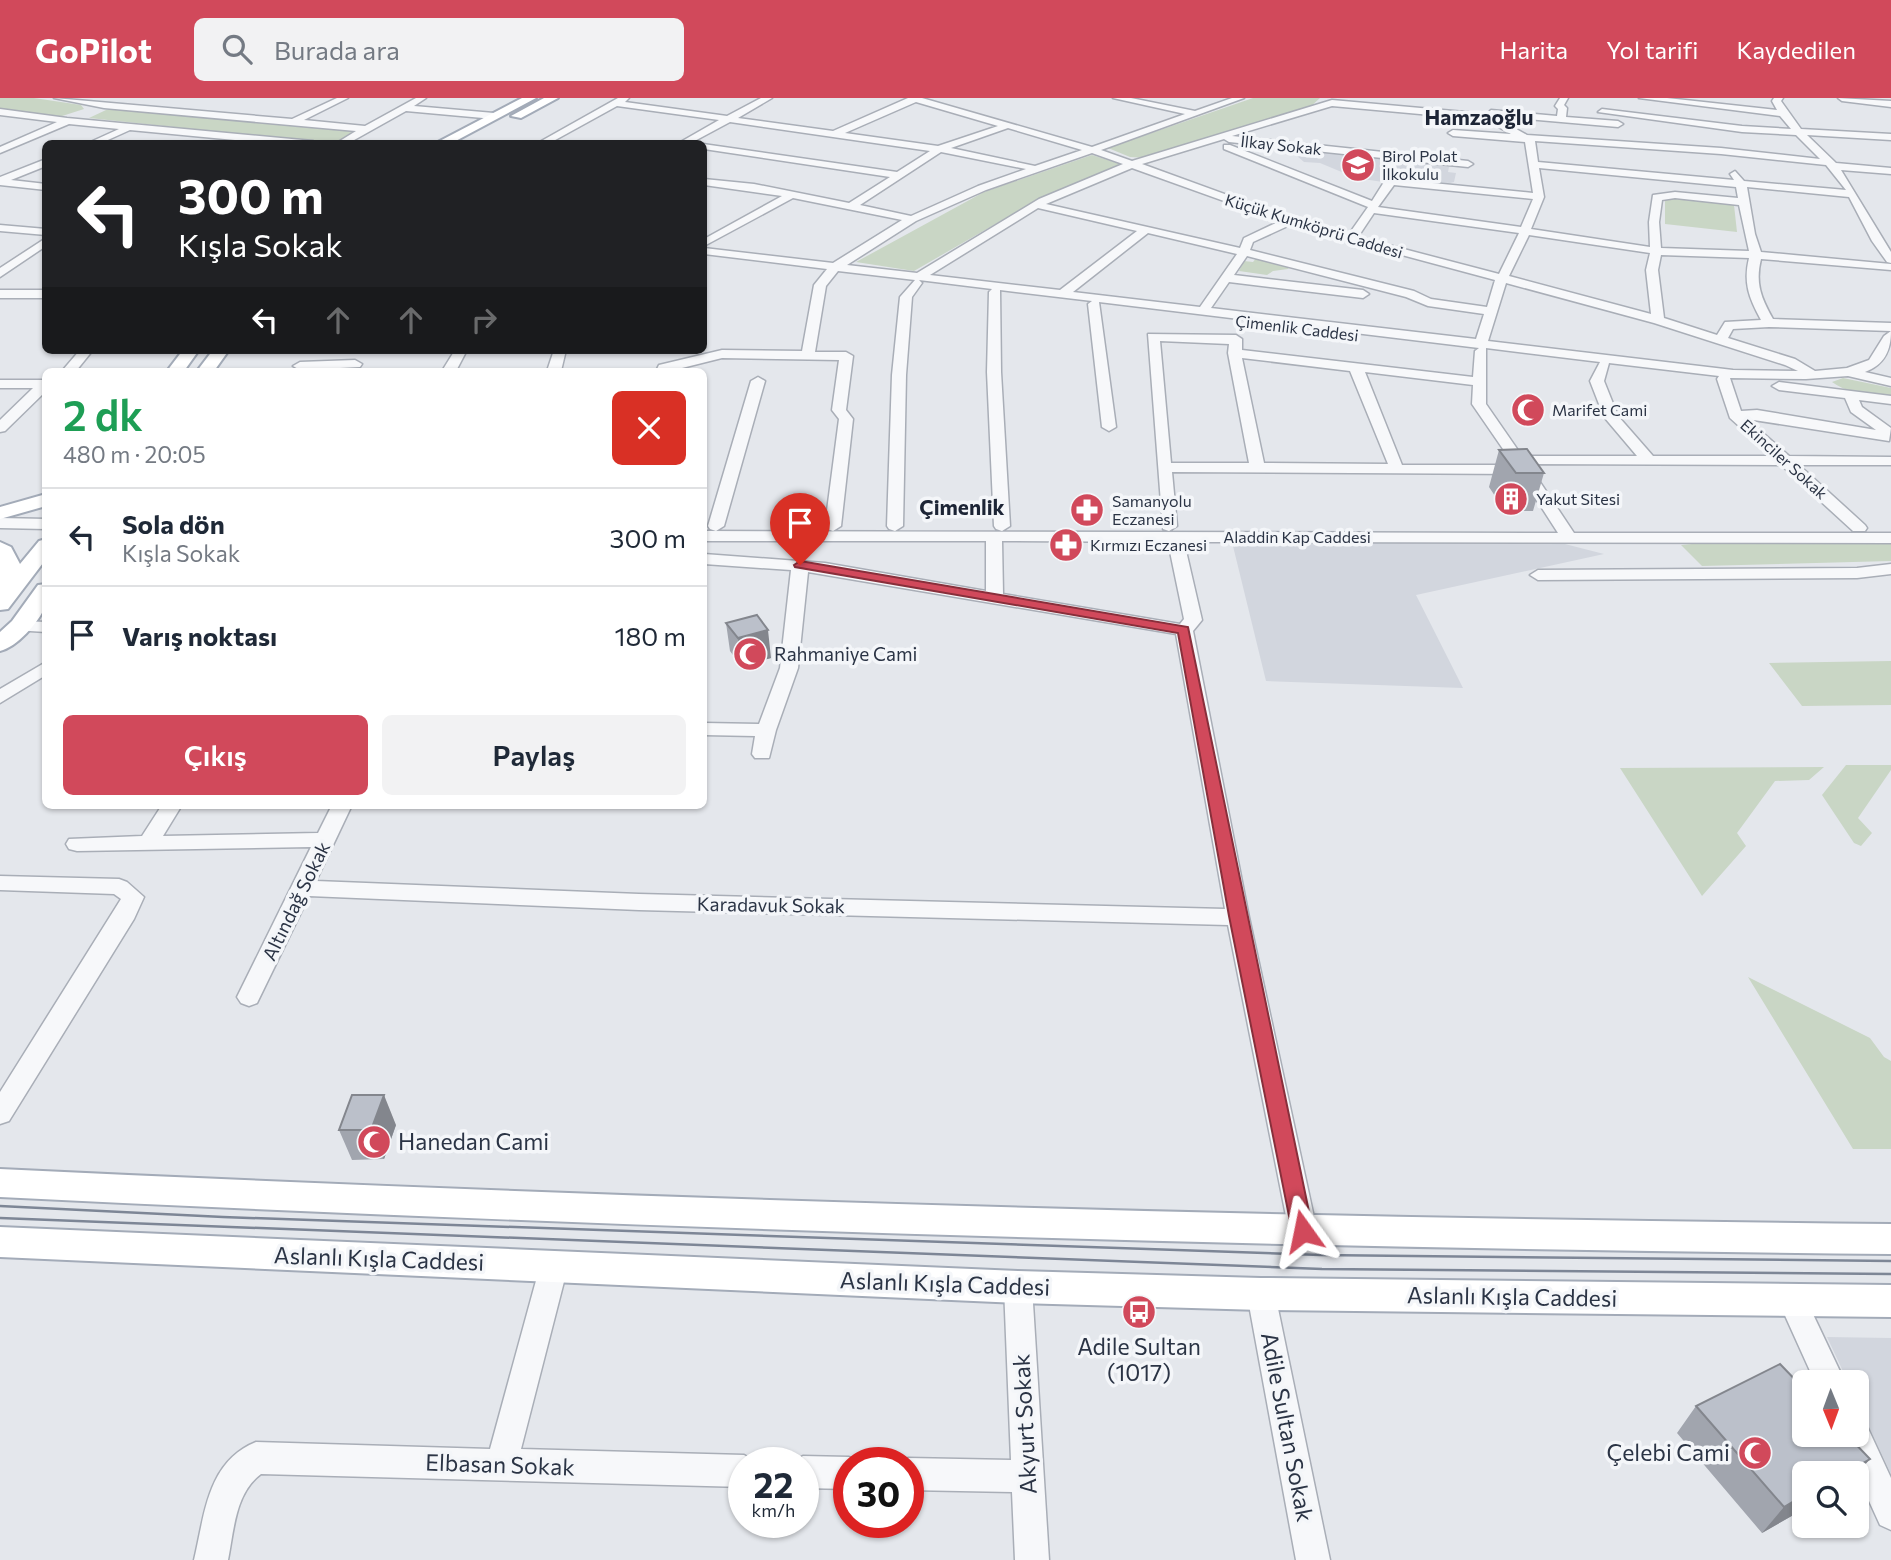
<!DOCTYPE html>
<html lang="tr">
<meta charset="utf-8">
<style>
body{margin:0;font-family:Commissioner,sans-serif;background:#f2f2f3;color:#1f2937;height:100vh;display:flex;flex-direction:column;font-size:26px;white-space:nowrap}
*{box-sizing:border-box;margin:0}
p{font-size:23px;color:#747a83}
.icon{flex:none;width:38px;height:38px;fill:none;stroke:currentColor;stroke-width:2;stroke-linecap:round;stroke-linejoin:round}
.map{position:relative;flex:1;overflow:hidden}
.panel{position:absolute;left:42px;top:270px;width:665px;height:441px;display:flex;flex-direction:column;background:#fff;border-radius:10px;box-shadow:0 2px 5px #0004}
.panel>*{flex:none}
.hud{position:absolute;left:42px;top:42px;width:665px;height:214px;border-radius:10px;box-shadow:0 2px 5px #0004;background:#202124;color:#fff;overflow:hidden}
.needle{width:46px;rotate:179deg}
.tools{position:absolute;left:1792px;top:1272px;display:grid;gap:14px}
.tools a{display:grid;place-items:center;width:77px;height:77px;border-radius:10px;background:#fff;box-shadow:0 2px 5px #0004;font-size:35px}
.speed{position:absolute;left:728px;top:1349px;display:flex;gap:14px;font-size:35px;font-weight:700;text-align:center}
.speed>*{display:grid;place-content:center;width:91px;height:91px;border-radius:50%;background:#fff;box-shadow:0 2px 5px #0004;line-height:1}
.speed small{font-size:18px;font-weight:400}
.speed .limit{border:10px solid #d22;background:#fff;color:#111}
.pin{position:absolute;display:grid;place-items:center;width:60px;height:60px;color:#fff;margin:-72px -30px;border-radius:50% 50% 50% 0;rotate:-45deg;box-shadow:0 0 7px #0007}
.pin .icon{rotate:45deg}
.me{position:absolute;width:77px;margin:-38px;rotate:348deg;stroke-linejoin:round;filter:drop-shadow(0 0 5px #0008)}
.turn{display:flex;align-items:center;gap:24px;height:147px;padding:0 21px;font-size:32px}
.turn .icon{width:91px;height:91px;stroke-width:2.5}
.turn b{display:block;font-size:49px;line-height:60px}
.lanes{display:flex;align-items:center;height:66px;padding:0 21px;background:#0003;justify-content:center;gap:35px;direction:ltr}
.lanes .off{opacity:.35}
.round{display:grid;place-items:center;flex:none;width:74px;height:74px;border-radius:10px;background:#f2f2f3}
.head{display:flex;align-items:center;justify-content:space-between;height:119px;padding:0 21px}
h1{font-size:42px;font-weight:600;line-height:52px;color:#1e9e55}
.cta{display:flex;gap:14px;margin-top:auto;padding:14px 21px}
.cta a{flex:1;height:80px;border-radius:10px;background:#d1495b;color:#fff;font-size:28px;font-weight:600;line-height:80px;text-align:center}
.cta a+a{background:#f2f2f3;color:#1f2937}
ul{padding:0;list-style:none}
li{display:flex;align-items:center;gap:21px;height:98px;padding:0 21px;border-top:2px solid #e0e1e3}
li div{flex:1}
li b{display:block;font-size:26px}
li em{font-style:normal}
header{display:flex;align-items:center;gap:42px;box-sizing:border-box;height:98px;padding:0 35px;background:#d1495b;color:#fff}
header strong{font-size:33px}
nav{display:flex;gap:38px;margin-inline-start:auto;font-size:24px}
.search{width:490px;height:63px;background:#f2f2f3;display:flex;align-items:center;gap:18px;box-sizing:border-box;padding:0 24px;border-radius:10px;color:#747a83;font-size:26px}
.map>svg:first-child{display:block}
.built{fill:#d2d6de}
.green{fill:#c9d6c5}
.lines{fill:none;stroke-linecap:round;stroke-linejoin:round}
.minor-casing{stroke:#a9aeb7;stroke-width:3}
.major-casing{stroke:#a3abb8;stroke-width:4}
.minor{fill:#f7f8fa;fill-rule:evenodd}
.major{fill:#fff;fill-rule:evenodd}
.tram{stroke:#7d8696;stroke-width:2.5}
.wall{fill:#a1a5ae}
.shaded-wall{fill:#83868d}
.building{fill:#bbc0ca;stroke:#83868d;stroke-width:2}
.route{fill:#d1495b;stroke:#882f3b;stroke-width:2}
.labels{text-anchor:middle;stroke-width:7;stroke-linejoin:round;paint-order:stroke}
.far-street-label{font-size:16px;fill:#2b3445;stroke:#f4f6f9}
.far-poi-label{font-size:16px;fill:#2b3445;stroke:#f4f6f9;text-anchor:start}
.poi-label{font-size:19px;fill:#2b3445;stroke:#f4f6f9;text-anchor:start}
.street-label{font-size:19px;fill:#2b3445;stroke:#f4f6f9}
.far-district-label{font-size:21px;font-weight:bold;fill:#1d2536;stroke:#f4f6f9}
.near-poi-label{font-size:23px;fill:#2b3445;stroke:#f4f6f9;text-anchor:start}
.near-street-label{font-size:23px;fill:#2b3445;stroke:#f4f6f9}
</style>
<header>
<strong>GoPilot</strong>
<div class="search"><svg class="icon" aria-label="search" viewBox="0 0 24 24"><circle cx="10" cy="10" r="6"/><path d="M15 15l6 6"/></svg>Burada ara</div>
<nav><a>Harita</a><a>Yol tarifi</a><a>Kaydedilen</a></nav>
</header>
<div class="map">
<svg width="1891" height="1462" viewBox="0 0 1891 1462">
<rect width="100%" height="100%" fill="#e4e7ec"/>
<!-- built -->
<path class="built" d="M1301 51 1458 68V69H1449L1448 74 1456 75 1454 84 1450 85 1395 81 1383 84 1356 80 1320 65 1304 64 1297 58Z
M1232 444 1561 445 1604 456 1416 497 1463 590 1266 583Z
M1827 1239 1891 1240V1376L1857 1303V1284H1848Z"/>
<!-- green -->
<path class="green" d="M0 0H34L81 7 84 11 59 19 0 11Z
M1253 0H1320L1309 10 1147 60 1130 59 1108 50Z
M120 10 346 31 353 33 340 43 325 45 89 20 106 12Z
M1092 57 1120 66 1037 102 914 173 856 164 984 94Z
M1665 100 1734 107 1737 134 1665 126Z
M1257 159 1290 168 1288 171 1273 173 1267 177 1239 173 1244 163 1253 164Z
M1843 280 1891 290V297C1873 298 1846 295 1832 284Z
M1747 441H1891V463L1702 468 1681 447Z
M1891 563V607L1802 608 1769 565Z
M1846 667H1891V672L1858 720 1872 735 1861 748 1854 745 1822 697Z
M1824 669 1809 682 1775 683 1737 735 1746 748 1702 798 1620 670Z
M1748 879 1870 940 1884 959 1891 963V1051H1853Z"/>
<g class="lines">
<!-- minor casing -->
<g class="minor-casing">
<path id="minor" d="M54 0 292 21 337 0H348L304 22 365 28 416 0H426L414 8 494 15 499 18 494 21 406 13 347 46H335L356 33 104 10Z
M618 0H629L625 4 727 18 761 0H772L738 20 833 33 908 0H922L1092 49 1185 16 1113 0H1131L1195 13 1232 0H1244L1101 52 1132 63 1332 2 1487 16 1491 12 1557 18 1558 11 1555 8 1560 0H1568L1564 7 1567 10 1566 19 1618 23 1623 26 1618 29 1493 18 1527 37 1721 50 1820 61 1796 37 1742 34 1598 14 1602 11 1742 28 1791 31 1780 18 1639 0H1667L1777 12 1772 3 1774 0H1783L1781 3 1801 31 1891 36V42L1807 37 1836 65 1891 70V76L1841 72 1891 154V165L1887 164 1872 143 1849 99 1747 89 1755 136 1761 154 1891 166V172L1761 161C1755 185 1761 200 1773 221L1891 225V233L1769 229 1733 231 1728 240 1795 261 1815 273 1847 270 1869 262 1884 238 1891 233C1891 253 1884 267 1865 274L1891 280V288L1848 278 1806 281 1730 280 1741 313 1757 312 1876 332 1851 314 1845 300 1779 292 1772 288 1779 284 1891 298V306L1859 302 1862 309 1891 330 1889 343 1747 321 1789 358 1891 359V367H1799L1865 427 1867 430 1865 433H1853L1781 367 1528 366 1574 435H1891V445L1184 444 1202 522 1193 533 1249 819 1317 1133 1313 1141 1303 1145 1293 1141 1289 1133 1228 827 639 812 309 798 257 905 249 908 241 905 237 899 311 749 77 753 69 751 66 746 69 741 142 738 162 707H182L163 738 318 735 332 707H352L316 783 639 796 1225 811 1176 536 808 474 798 570 776 632 769 660H755L752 656 755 638 704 637V625L759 626 780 570 791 472 704 466V456L825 465 986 493V443H704V433L1558 435 1520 376 1172 374 1177 428 1169 433 1163 431 1148 236 1236 237 1242 241V252L1473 279 1475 253 1479 250 1099 204 1116 329 1109 333 1102 329 1088 206 1092 203 1000 192 1001 274 1010 428 1002 433 996 431 994 428 987 274 989 194 992 191 919 182 922 185 912 199 906 277 903 428 895 433 889 431 887 428 892 277 900 199 915 182 838 173 826 188 815 254H846L853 258 846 312 853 321 841 428 833 433 827 431 825 428 839 321 832 312 839 262 722 260 670 273H656L659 267 722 252 802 253 814 187 827 171 704 156V150L833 165 902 122 793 100 704 148V141L782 98 704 87V81L754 86 849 105 890 79 704 51 703 46 897 74 930 53 730 24 689 46H677L719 22 617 8 548 46H536ZM916 4 998 28 938 48 845 35ZM1332 8 1486 22 1511 36 1453 32 1448 35 1453 38 1525 44 1533 95 1392 81 1384 84 1372 103 1230 47H1224V51L1368 109 1349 136 1293 121 1142 66 1224 41 1229 44 1468 69 1473 66 1468 63 1232 38ZM1008 30 1082 52 1035 68 951 50ZM1535 43 1721 56 1826 67 1846 92 1744 83 1735 73 1730 76 1734 82 1538 64ZM941 54 1026 71 978 88 911 118 860 107ZM1092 55 1123 66 1039 101 917 175 847 167 916 123 986 92ZM1132 70 1280 123 1244 140 1240 150 1046 106ZM1539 70 1736 89 1738 100 1675 94 1653 97 1649 124 1650 149 1531 131 1544 99ZM1394 87 1533 101 1521 129 1378 109ZM1675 100 1739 107 1749 153 1661 150 1659 124 1662 102ZM1038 110 1137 133 1060 192 930 177ZM1374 115 1519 135 1499 176 1358 139ZM1290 127 1495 182 1487 209 1431 201 1414 193 1250 152 1253 144ZM1148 135 1237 156 1200 209 1073 194ZM1529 137 1650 155 1646 172 1651 216 1509 178ZM1661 157 1749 160C1743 185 1749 200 1761 222L1725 224 1717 237 1664 220 1658 172ZM1247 158 1406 199 1428 208 1484 216 1476 241 1211 210 1229 184 1363 200 1369 196 1363 192 1234 177ZM1506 185 1654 225 1785 267 1798 273 1733 272 1488 243ZM1160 243 1229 246 1228 255 1249 365H1171ZM1486 250 1600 264 1590 283 1604 319 1637 358H1522L1486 306ZM1242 260 1350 273 1388 366 1264 365ZM1609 265 1719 278 1717 281 1730 320 1772 358H1653L1618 318 1604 283ZM1365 274 1473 287 1472 306 1514 367H1402ZM1002 443 1168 444 1184 521 1180 526 1003 496Z
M1838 0 1891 3V9L1842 3Z
M0 11 67 20 313 43 317 46H277L130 32 99 46H86L119 31 69 26 0 55V49L57 24 0 17Z
M46 61V68L11 82 46 86V92L0 87V79Z
M0 127 46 131V137L0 133Z
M46 140V148L0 179V170Z
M0 192H46V200H0Z
M80 252H93L76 273H62Z
M455 252H467L456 273H442Z
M554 252H566L561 273H547Z
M355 262 362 266 360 269 300 272 293 268 300 264Z
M758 279 765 283 724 428 716 433 710 431 708 428 751 283Z
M0 282H46V293L5 333 0 334V322L33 290H0Z
M0 420 46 421V431L0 430Z
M1891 466V476L1857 480 1538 482 1530 477 1538 472 1857 470Z
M20 523 46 524V534L14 532 11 528Z
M46 564V577L0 605V591Z
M0 778 119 781 127 784 144 799 134 821 9 1023 0 1026V994L121 801 114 796 0 792Z
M554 1155 564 1159 568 1168 521 1351 744 1357 757 1365H744V1389L261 1376C235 1395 234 1432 228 1462H194C205 1416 207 1364 256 1344L490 1351 540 1168 544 1159Z
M1018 1176 1028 1180 1032 1189 1049 1462H1015L1012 1394 908 1392V1365H897L908 1360 1011 1362 1004 1189 1008 1180Z
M1261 1183 1271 1187 1275 1196 1330 1462H1296L1247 1196 1251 1187Z
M1792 1189 1802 1193 1845 1284H1815L1778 1202 1782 1193Z
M1857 1323 1866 1326 1891 1380V1432L1880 1427 1839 1337H1857Z
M803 1358 849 1359 861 1365H849V1391L803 1390V1365H791Z"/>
</g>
<!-- major casing -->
<g class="major-casing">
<path id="major" d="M522 0H536L450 46H434Z
M544 0H558L521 20 511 18Z
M183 252H199L184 273H167Z
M213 252H229L214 273H197Z
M46 396V408L0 421V409Z
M46 441V461L8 511 0 512V444L11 449 20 466 39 443Z
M46 486C46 493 47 503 45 509 38 525 17 549 0 553V534L12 523 38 487Z
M0 1071C630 1101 1260 1120 1891 1126V1156C1260 1150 630 1130 0 1099Z
M0 1129 1018 1173 1261 1180 1891 1187V1219L1261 1212 1018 1205 0 1159Z"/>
</g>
<!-- minor -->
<use href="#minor" class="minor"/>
<!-- major -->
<use href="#major" class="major"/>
<!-- tram -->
<path class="tram" d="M0 1108 223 1119 1320 1157 1891 1163
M0 1120 1322 1171 1891 1176"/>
</g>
<!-- wall -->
<path class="wall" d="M1499 352 1544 375 1533 413H1505L1489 389Z
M726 525 771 560 741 568 730 553Z
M396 1027 384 1061 352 1062 339 1032Z
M1696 1308 1804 1411 1762 1435 1677 1335Z"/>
<!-- shaded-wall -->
<path class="shaded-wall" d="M768 532 771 560 741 568 738 540Z
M384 997 396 1027 384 1061 371 1032Z
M1870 1361 1857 1376H1844Z
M1804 1397V1411L1762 1435 1784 1409Z"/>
<!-- building -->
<path class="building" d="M1527 351 1544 375H1516L1499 352Z
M757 517 768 532 738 540 726 525Z
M352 997H384L371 1032H339Z
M1780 1266 1804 1291V1337H1847L1870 1361 1844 1376H1804V1397L1784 1409 1696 1308Z"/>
<!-- route -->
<path class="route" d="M800 463 1188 529 1313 1133 1310 1139 1303 1142 1295 1139 1292 1133 1229 818 1178 535 795 469 794 467Z"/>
<!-- icons -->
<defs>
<g id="school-disc" transform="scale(1.75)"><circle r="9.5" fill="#d1495b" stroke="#f4f6f9"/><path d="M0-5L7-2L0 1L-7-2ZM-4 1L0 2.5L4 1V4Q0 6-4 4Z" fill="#fff"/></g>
<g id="mosque-disc" transform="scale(1.75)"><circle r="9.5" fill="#d1495b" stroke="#f4f6f9"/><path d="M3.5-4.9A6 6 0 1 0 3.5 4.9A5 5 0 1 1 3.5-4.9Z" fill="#fff"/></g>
<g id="building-disc" transform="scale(1.75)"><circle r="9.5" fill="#d1495b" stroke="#f4f6f9"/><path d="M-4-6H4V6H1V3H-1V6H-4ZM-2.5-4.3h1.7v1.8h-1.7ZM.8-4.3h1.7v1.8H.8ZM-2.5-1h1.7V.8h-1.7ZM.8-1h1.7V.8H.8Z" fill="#fff"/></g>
<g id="pharmacy-disc" transform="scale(1.75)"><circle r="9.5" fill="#d1495b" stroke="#f4f6f9"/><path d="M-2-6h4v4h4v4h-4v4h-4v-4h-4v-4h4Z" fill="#fff"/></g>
<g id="bus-disc" transform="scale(1.75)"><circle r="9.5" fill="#d1495b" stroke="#f4f6f9"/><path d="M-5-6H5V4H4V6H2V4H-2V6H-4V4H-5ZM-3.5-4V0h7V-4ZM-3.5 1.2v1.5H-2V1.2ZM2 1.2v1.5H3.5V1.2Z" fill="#fff"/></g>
</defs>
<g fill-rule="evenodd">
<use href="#school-disc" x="1358" y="67"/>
<use href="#mosque-disc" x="1528" y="312"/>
<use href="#building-disc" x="1511" y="401"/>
<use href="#pharmacy-disc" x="1087" y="412"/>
<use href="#pharmacy-disc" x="1066" y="447"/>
<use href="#mosque-disc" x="750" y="556"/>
<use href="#mosque-disc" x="374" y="1044"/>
<use href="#bus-disc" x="1139" y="1214"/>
<use href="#mosque-disc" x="1755" y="1355"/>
</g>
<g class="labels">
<!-- far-street labels -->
<g class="far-street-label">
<text transform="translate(1281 47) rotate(6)" y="6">İlkay Sokak</text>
<text transform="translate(1314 128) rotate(17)" y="6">Küçük Kumköprü Caddesi</text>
<text transform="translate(1297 230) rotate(7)" y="6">Çimenlik Caddesi</text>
<text transform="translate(1784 361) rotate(42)" y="6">Ekinciler Sokak</text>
<text x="1297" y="445">Aladdin Kap Caddesi</text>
</g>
<!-- far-poi labels -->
<g class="far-poi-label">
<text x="1382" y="64">Birol Polat<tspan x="1382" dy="18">İlkokulu</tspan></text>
<text x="1552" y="318">Marifet Cami</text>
<text x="1536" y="407">Yakut Sitesi</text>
<text x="1112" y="409">Samanyolu<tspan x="1112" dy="18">Eczanesi</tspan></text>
<text x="1090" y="453">Kırmızı Eczanesi</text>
</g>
<!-- poi labels -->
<g class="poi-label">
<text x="774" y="563">Rahmaniye Cami</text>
</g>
<!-- street labels -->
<g class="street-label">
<text transform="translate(296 803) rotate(-64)" y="7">Altındağ Sokak</text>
<text transform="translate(771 807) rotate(1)" y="7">Karadavuk Sokak</text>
</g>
<!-- far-district labels -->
<g class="far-district-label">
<text x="1479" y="27">Hamzaoğlu</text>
<text x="962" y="417">Çimenlik</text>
</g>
<!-- near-poi labels -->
<g class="near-poi-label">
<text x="398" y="1052">Hanedan Cami</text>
<text x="1139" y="1257" text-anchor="middle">Adile Sultan<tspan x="1139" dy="26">(1017)</tspan></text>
<text x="1730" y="1363" text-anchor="end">Çelebi Cami</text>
</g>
<!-- near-street labels -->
<g class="near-street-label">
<text transform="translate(379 1161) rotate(2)" y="8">Aslanlı Kışla Caddesi</text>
<text transform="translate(945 1186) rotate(2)" y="8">Aslanlı Kışla Caddesi</text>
<text transform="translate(1512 1199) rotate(1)" y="8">Aslanlı Kışla Caddesi</text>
<text transform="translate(1025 1326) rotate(-93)" y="8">Akyurt Sokak</text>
<text transform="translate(1287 1329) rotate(79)" y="8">Adile Sultan Sokak</text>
<text transform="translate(500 1367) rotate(2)" y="8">Elbasan Sokak</text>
</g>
</g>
</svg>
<div class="tools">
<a><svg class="needle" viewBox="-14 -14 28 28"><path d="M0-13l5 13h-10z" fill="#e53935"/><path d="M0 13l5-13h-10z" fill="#747a83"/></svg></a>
<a><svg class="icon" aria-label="search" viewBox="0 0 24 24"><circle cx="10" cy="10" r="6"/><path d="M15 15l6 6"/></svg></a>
</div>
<div class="speed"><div>22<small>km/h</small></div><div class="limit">30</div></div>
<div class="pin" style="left:800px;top:467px;background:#d93025"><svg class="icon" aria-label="arrive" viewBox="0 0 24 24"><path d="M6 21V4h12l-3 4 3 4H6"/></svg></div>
<svg class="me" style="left:1303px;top:1133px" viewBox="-20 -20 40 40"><path d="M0-17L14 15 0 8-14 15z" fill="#d1495b" stroke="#fff" stroke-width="4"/></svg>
<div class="hud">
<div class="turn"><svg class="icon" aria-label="left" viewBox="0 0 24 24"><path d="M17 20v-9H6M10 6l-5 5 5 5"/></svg><div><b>300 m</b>Kışla Sokak</div></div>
<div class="lanes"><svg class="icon" aria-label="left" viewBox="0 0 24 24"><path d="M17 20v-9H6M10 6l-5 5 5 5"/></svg><svg class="icon off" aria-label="ahead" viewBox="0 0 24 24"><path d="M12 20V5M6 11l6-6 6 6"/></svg><svg class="icon off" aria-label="ahead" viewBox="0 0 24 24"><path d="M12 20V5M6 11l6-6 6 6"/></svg><svg class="icon off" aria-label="right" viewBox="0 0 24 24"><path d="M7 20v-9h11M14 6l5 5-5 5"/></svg></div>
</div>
<section class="panel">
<div class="head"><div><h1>2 dk</h1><p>480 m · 20:05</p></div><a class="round" style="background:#d93025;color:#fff"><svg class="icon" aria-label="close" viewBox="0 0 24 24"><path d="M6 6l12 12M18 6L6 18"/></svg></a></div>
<ul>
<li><svg class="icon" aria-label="left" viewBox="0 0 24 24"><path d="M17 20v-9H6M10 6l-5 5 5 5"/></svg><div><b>Sola dön</b><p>Kışla Sokak</p></div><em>300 m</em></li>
<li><svg class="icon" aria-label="arrive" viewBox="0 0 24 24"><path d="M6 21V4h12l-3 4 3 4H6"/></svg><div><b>Varış noktası</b></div><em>180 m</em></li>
</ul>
<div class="cta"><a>Çıkış</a><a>Paylaş</a></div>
</section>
</div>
